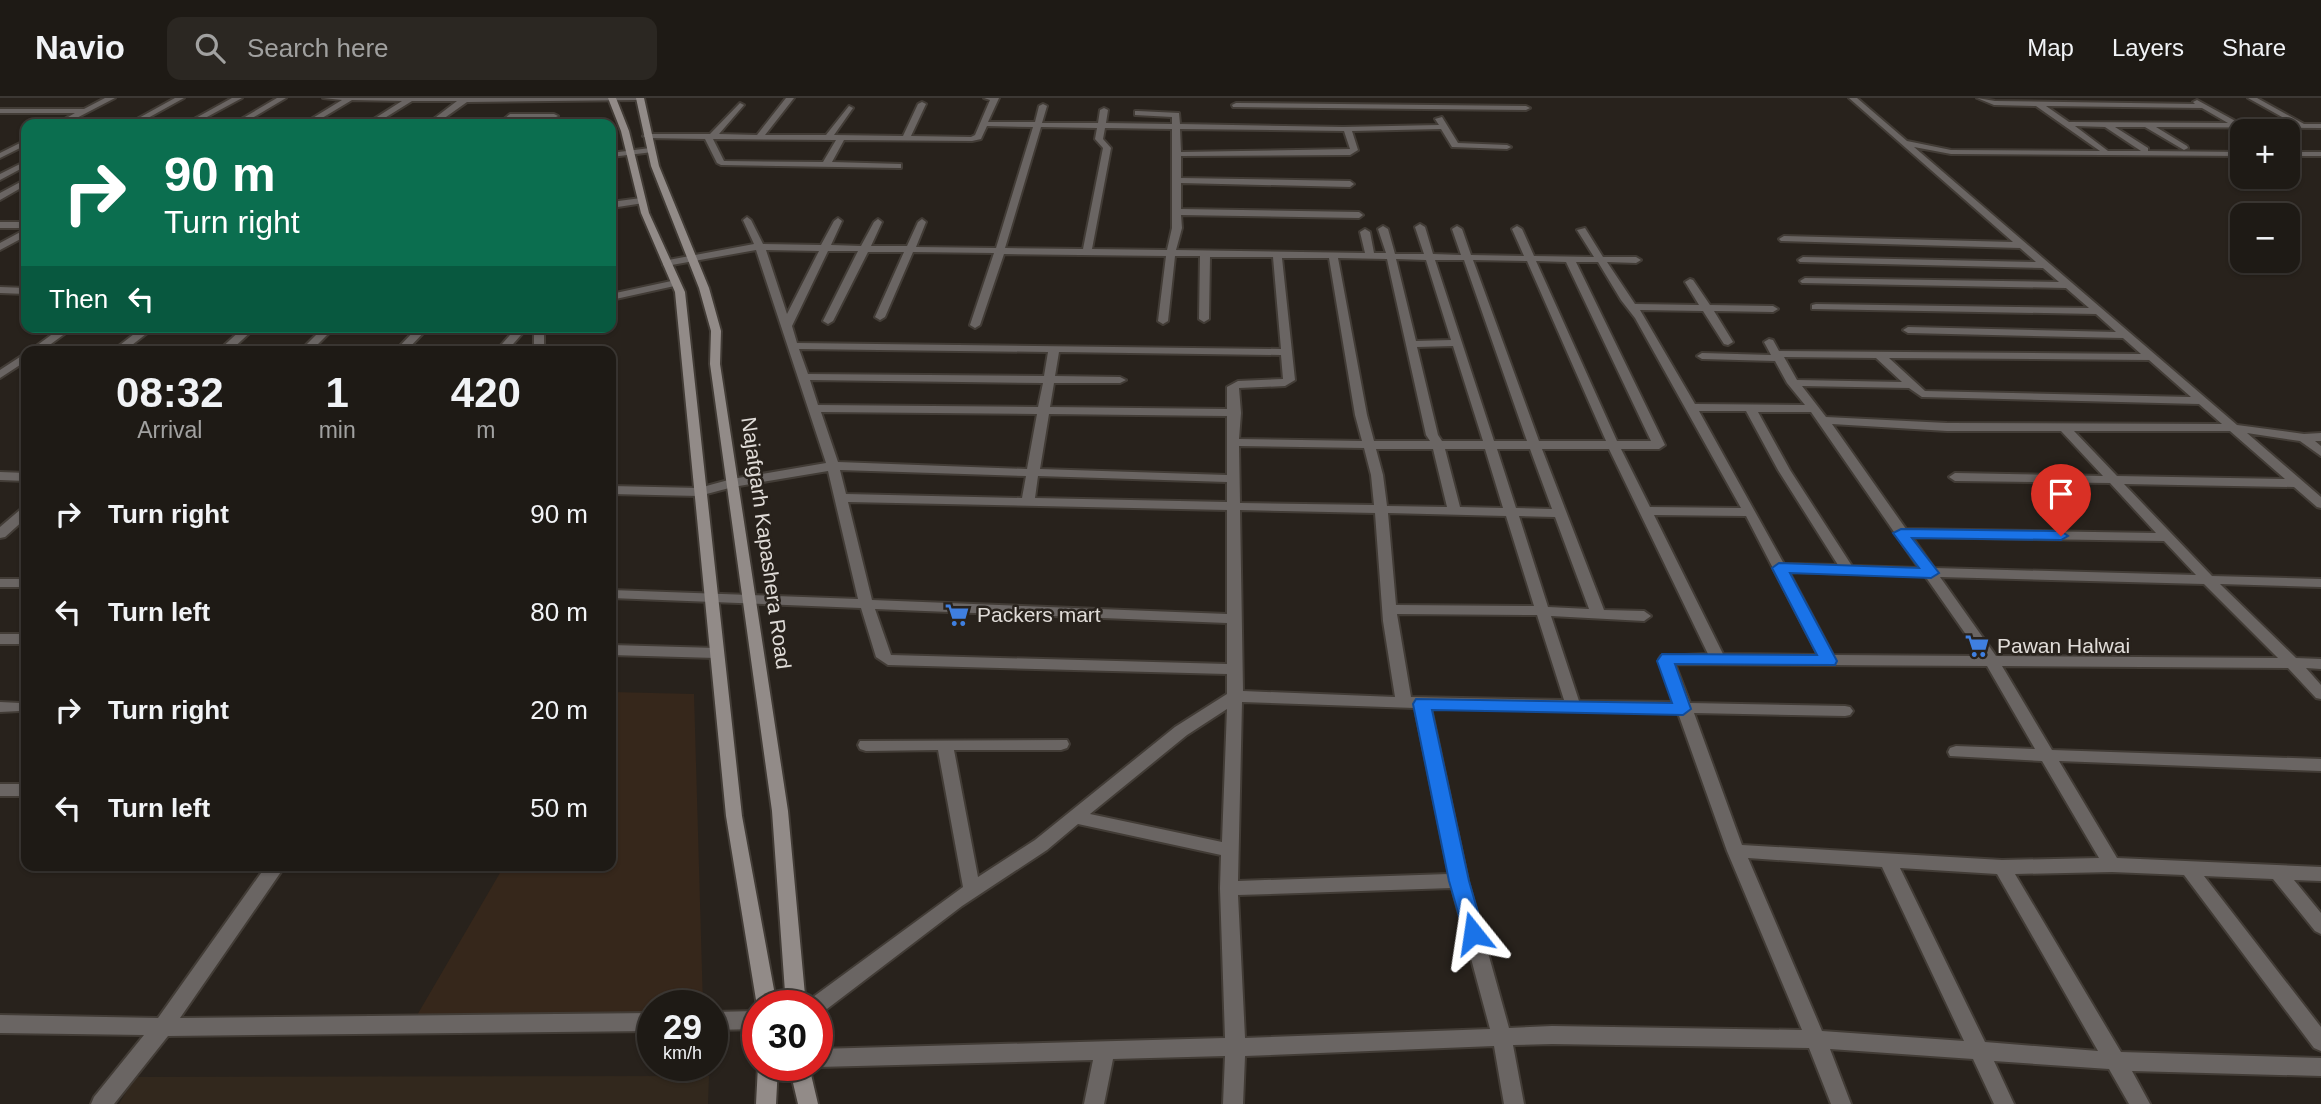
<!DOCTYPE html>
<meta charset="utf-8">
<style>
body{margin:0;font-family:Arial,sans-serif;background:#2b2722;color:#f1f3f6;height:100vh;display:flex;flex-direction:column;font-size:26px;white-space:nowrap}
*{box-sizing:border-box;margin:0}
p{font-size:23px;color:#a1a1a0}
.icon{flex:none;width:38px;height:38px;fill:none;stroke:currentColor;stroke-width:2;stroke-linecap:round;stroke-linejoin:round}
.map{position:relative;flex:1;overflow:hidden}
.side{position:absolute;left:21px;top:248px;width:595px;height:525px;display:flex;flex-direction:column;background:#1e1a15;border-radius:14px;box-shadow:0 2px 5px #0004,0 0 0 2px #3c3834}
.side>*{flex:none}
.banner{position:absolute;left:21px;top:21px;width:595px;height:214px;border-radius:14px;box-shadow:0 2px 5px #0004,0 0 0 2px #3c3834;background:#0b6e4f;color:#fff;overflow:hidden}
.fabs{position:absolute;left:2230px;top:21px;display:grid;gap:14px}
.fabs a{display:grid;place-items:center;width:70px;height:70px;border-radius:14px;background:#1e1a15;box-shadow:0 2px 5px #0004,0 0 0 2px #3c3834;font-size:35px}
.speed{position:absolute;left:637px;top:892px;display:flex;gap:14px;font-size:35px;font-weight:700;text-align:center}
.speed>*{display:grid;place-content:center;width:91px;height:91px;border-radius:50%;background:#1e1a15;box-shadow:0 2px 5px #0004,0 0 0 2px #3c3834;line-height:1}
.speed small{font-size:18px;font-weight:400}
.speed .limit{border:10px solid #d22;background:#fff;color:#111}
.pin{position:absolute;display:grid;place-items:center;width:60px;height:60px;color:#fff;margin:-72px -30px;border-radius:50% 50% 50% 0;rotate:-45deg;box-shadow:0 0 7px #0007}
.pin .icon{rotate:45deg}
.me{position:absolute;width:77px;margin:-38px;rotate:345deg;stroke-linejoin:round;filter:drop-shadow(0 0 5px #0008)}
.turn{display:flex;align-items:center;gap:24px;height:147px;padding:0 28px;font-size:32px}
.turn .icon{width:91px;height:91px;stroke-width:2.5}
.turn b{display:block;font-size:49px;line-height:60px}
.then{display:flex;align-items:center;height:66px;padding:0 28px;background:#0003;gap:14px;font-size:26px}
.eta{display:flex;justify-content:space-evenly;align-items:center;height:119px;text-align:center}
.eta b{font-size:42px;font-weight:800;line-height:49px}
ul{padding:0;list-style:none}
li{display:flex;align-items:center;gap:21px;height:98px;padding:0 28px}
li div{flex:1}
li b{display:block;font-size:26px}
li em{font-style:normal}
header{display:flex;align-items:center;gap:42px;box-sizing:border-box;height:98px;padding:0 35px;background:#1e1a15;border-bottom:2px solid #3c3834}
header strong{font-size:33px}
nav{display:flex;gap:38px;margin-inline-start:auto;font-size:24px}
.search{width:490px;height:63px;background:#2b2722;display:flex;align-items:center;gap:18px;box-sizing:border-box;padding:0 24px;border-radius:14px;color:#a1a1a0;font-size:26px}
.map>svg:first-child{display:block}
.built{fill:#32281d}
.education{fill:#36271b}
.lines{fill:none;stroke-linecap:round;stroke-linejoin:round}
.minor-casing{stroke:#423c36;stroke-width:4}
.secondary-casing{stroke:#423c36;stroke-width:4}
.minor{fill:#6a6563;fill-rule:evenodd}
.secondary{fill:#928b88;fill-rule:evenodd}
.route{fill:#1a73e8;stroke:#114b97;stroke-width:2}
.labels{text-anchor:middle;stroke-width:5;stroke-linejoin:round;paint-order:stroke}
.street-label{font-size:21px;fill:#e0dcd8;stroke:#28221c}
.poi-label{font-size:21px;fill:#e0dcd8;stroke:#28221c;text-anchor:start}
</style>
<header>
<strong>Navio</strong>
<div class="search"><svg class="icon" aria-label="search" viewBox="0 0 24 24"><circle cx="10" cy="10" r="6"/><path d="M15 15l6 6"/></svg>Search here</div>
<nav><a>Map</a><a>Layers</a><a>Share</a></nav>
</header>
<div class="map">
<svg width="2321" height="1006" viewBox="0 0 2321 1006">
<rect width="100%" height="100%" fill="#28221c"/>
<!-- built -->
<path class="built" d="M709 978 708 1006H119L135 979Z"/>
<!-- education -->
<path class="education" d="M611 594 694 596 703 908H653V921L409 931 504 768H611Z"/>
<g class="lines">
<!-- minor casing -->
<g class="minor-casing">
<path id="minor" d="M105 0H115L65 26H56L75 15H0V11H84Z
M175 0H184L137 26H128Z
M232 0H242L194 26H185Z
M277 0H286L242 26H233Z
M323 0H641L637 2 467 4 436 26H427L457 3H412L375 26H366L402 3 352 2 312 26H303L342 2Z
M786 0H794L765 37H826L849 8 853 10 834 37 903 38 918 6 922 4 926 6 911 38 971 39 975 37 990 2 984 0H999L988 24H1035L1039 8 1043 6 1047 8 1042 25H1098L1100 12 1104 10 1108 12 1106 25 1172 26V19L1135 17V13H1138L1179 15 1180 26 1343 29 1439 27 1435 21 1442 19 1458 45 1507 47 1511 49 1507 51 1452 49 1441 31 1352 33 1358 52 1350 57 1181 58V80L1350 83 1354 86 1350 89 1181 85V111L1359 114 1363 117 1359 120 1181 117 1182 130 1176 152 1365 155 1360 134 1365 131 1370 134 1374 155H1386L1378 131 1383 128 1388 131 1395 156H1424L1415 129 1420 126 1425 129 1433 156 1461 157 1452 131 1457 128 1462 131 1471 157 1524 158 1512 131 1517 128 1522 131 1534 158 1594 159 1577 132 1585 130 1603 159H1636L1641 162 1636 165 1607 164 1635 206 1699 207 1685 184 1690 181 1693 182 1710 207 1773 208 1778 211 1773 214 1714 213 1733 244 1728 247 1724 246 1703 213 1640 212 1695 306 1805 307 1787 285 1775 263 1702 261 1697 258 1702 255 1771 257 1764 244 1769 241 1773 242 1779 253 2141 256 2123 240 1908 235 1903 232 1908 229 2116 234 2096 216 1812 211V207L1816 206 2089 210 2066 190 1802 185 1800 183 1805 180 2059 184 2043 170 1800 164 1798 162 1803 159 2036 164 2020 150 1781 143 1779 141 1784 138 2013 144 1849 0H1857L1907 43 1951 52 2100 53 2036 8 1994 7 1977 0 1995 3 2195 6 2193 4 2197 2 2239 25H2293L2248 0H2257L2304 26H2321V30L2156 29 2187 48 2188 50 2184 52 2145 29H2115L2148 50V53L2242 54V58L1951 56 1914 49 2237 327 2304 336 2321 335V343H2315L2321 348V358L2300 343 2247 335 2321 399V410L2317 409 2294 389 2124 386 2212 478 2321 481V489L2220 486 2296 560 2321 561V571L2306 570 2321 587V601L2316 600 2288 570 2002 568 2052 652 2321 661V673L2059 663 2117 760 2321 769V783L2294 782 2321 815V836L2315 833 2273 781 2204 778 2321 929V953L2314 950 2184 777 2112 774 2015 776 2121 954 2321 960V978L2132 973 2150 1006H2129L2109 971 1994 963 2014 1006H1994L1973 961 1830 951 1851 1006H1831L1809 950 1552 946 1513 947 1524 1006H1504L1494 948 1245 958 1243 1006H1223L1225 958 1113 961 1104 1006H1084L1093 962 817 969 814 968H817V951L1225 940 1220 790 1221 757 1078 726 1047 752 962 808 823 914 817 916V908H806L809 902 963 789 938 652 866 653 860 651 858 647 860 643 1067 642 1069 646 1067 650 1061 652H954L978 779 1035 742 1175 629 1227 596V576L888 567 876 559 861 510 611 500V492L858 501 828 373 733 389 699 398 611 396V388L699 390 732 381 826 365 756 152 666 168 663 167V163L754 146 743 122 747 119 751 122 763 146 821 147 834 123 838 120 842 123 831 147 861 148 874 124 878 121 882 124 871 148H907L918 124 922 121 926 124 916 149 996 150 1033 29 987 28 981 41 972 43 844 42 832 64 901 66V70H898L721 67 717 65 705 41 647 40 643 38 647 36H710L740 5 744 7 719 36 757 37ZM2046 8 2202 10 2228 25 2069 24ZM2075 28 2105 29 2141 53H2108ZM1041 29 1097 30 1095 41 1103 50 1083 151 1005 150ZM1105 30 1172 31V130L1167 152 1092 151 1111 50 1103 41ZM1180 31 1344 33 1350 51 1181 54ZM713 41 836 42 823 64 724 63ZM766 152 819 153 787 216ZM828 153H858L823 223 828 226 833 223 868 154H904L875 219 880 222 885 219 913 154 994 155 970 227 975 230 980 227 1004 156 1166 158 1158 223 1163 226 1168 223 1175 158H1200L1199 221 1204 224 1209 221 1210 159H1273L1281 251 797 245 792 228ZM1282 160H1329L1355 317 1362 343 1239 341 1241 315 1239 290 1285 288 1295 282ZM1338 160 1387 161 1426 337 1430 343H1374L1367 317ZM1396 161 1426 162 1451 242 1416 243ZM1435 162H1464L1527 343H1494ZM1473 162 1527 163 1606 343H1539ZM1536 163 1566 164 1651 343H1617ZM1576 164H1598L1621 202 1635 220 1741 410 1650 409 1621 351H1659L1665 347ZM1453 248 1483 343H1442L1438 337 1417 249ZM799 251 1048 254 1044 278 808 276ZM1059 254 1281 257 1283 281 1238 283 1227 289V311L1050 309 1054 285H1120L1126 282 1120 279 1055 278ZM1784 259 1876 260 1902 284 1797 282ZM1889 260 2149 262 2191 299 1925 293ZM810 282 1043 285 1038 309 818 307ZM1802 288 1909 290 1922 299 2199 306 2222 326 1947 325 1826 319ZM1699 313H1746L1778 372 1838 467 1784 466ZM821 314 1037 316 1027 371 838 364ZM1758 314H1811L1919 470 1852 468 1790 372ZM1049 316 1227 318V377L1040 371ZM1832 326 1947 333H2061L2103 378 1955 375 1949 379 1955 383 2110 385 2156 435 1906 431ZM2074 333H2230L2285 381 2117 378ZM1239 348 1364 350 1371 377 1374 407 1240 405ZM1376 351H1433L1447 409 1387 408 1383 377ZM1445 351H1485L1503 410 1460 409ZM1497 351H1530L1552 411 1516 410ZM1542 351H1609L1708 556 1661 558 1659 561 1674 604 1579 603 1551 518 1644 523 1651 518 1644 513 1604 512ZM840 372 1026 378 1022 400 846 396ZM1038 378 1227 384V404L1035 400ZM848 404 1227 412V516L872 502ZM1240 412 1375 415 1383 523 1395 599 1243 593ZM1388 415 1506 418 1534 508 1396 507ZM1654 417 1746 418 1818 557 1723 556ZM1519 418 1555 419 1589 511 1548 509ZM1912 439 2164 443 2196 477 1934 470ZM1789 474 1925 478 1981 558 1833 557ZM1940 479 2204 486 2278 560 1996 558ZM875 511 1227 525V566L891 557ZM1397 516 1537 517 1564 602 1411 599ZM1675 566 1987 568 2035 651 1956 648 1950 650 1948 654 1950 658 2042 663 2099 760 2002 762 1742 747 1694 615 1845 618 1850 617 1853 613 1850 609 1845 608 1690 605ZM1242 604 1415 610 1449 776 1238 783ZM1431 610 1678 615 1727 753 1802 932 1552 928 1509 930 1468 783ZM1227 611 1222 744 1090 716 1187 637ZM1748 760 1882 769 1964 943 1822 933ZM1900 770 1997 776 2098 953 1985 944ZM1452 790 1490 931 1245 940 1238 797Z
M1236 5 1526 8 1530 10 1526 12 1233 9 1232 7Z
M510 16H554L558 18 554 20H515L507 26H498Z
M26 42V47L0 60V55Z
M650 50 654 52 653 54 611 59V55Z
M2287 54H2321V58H2287Z
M26 63V68L0 82V76Z
M26 81V87L0 102V95Z
M641 100 645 103 644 105 611 110V104Z
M0 124H26V130H0Z
M26 131V138L0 152V145Z
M676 182 679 183V187L611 202V196Z
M0 189 26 190V196L0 195Z
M62 229H74L40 254H28Z
M143 229H155L123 254H111Z
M244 229H256L229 254H217Z
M324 229H335L310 254H299Z
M418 229H429L405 254H394Z
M517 229H528L506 254H495Z
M534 229H544V254H534Z
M26 255V263L0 280V272Z
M0 374 26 375V383L0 382Z
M26 410V420L5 439 0 440V429L21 411Z
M0 481H26V489H0Z
M0 536H26V546H0Z
M611 547 716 550 723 555 716 560 611 557Z
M0 604 20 605 23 609 20 613 0 614Z
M0 686H26V698H0Z
M266 768H285L180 920 653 915V933L168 938 114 1006H91L94 999 144 937 0 935V917L158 920Z
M758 913V931L712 932V914Z"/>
</g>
<!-- secondary casing -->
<g class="secondary-casing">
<path id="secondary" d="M608 0H616L629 33 649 115 685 194 742 718 777 908H757L726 718 675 194 641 115 621 33Z
M636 0H644L659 68 709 190 721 233 720 266 788 713 806 908H786L772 713 710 266 711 233 699 190 651 68Z
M758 968H778L776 1006H756Z
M789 968H809L818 1006H798Z"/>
</g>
<!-- minor -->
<use href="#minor" class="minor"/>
<!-- secondary -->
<use href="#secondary" class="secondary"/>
</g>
<!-- route -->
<path class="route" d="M1901 431 2061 433 2068 438 2061 442 1912 440 1939 475 1931 480 1790 475 1837 563 1835 567 1675 566 1691 611 1683 617 1432 612 1469 783 1484 835 1481 842 1473 844 1466 842 1449 783 1413 606 1416 601 1672 605 1657 563 1662 556 1817 557 1772 470 1779 465 1919 470 1893 435Z"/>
<!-- icons -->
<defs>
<g id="supermarket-bare" transform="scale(1.89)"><path d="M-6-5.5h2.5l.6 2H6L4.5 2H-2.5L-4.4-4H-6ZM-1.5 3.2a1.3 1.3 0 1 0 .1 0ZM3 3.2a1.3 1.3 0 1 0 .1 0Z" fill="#3f7fe0" stroke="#28221c" stroke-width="2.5" paint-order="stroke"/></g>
</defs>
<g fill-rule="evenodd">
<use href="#supermarket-bare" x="957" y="517"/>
<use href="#supermarket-bare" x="1977" y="548"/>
</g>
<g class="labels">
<!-- street labels -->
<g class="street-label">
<text transform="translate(766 445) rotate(82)" y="7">Najafgarh Kapashera Road</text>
</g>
<!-- poi labels -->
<g class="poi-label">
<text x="977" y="524">Packers mart</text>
<text x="1997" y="555">Pawan Halwai</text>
</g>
</g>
</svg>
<div class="fabs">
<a>+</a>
<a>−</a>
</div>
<div class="speed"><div>29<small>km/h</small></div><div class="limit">30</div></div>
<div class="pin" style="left:2061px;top:438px;background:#d93025"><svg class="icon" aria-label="arrive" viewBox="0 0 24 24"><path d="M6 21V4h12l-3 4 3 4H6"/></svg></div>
<svg class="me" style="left:1473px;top:835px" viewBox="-20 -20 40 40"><path d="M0-17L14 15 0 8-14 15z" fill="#1a73e8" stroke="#fff" stroke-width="4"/></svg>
<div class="banner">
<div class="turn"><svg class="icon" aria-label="right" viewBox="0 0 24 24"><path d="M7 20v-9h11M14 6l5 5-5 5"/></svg><div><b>90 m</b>Turn right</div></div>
<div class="then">Then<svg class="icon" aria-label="left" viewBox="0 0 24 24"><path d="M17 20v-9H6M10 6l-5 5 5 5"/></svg></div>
</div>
<section class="side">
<div class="eta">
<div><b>08:32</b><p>Arrival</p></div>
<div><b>1</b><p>min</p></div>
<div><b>420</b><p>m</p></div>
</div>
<ul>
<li><svg class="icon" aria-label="right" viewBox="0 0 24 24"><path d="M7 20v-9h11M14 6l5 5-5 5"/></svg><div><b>Turn right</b></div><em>90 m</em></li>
<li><svg class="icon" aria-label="left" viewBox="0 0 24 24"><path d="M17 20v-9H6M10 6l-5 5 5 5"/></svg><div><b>Turn left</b></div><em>80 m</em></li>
<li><svg class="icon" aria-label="right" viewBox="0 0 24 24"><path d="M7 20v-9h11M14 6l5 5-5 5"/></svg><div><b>Turn right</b></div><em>20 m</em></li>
<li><svg class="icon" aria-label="left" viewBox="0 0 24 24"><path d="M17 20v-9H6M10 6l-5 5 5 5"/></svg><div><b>Turn left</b></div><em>50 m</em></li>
</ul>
</section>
</div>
